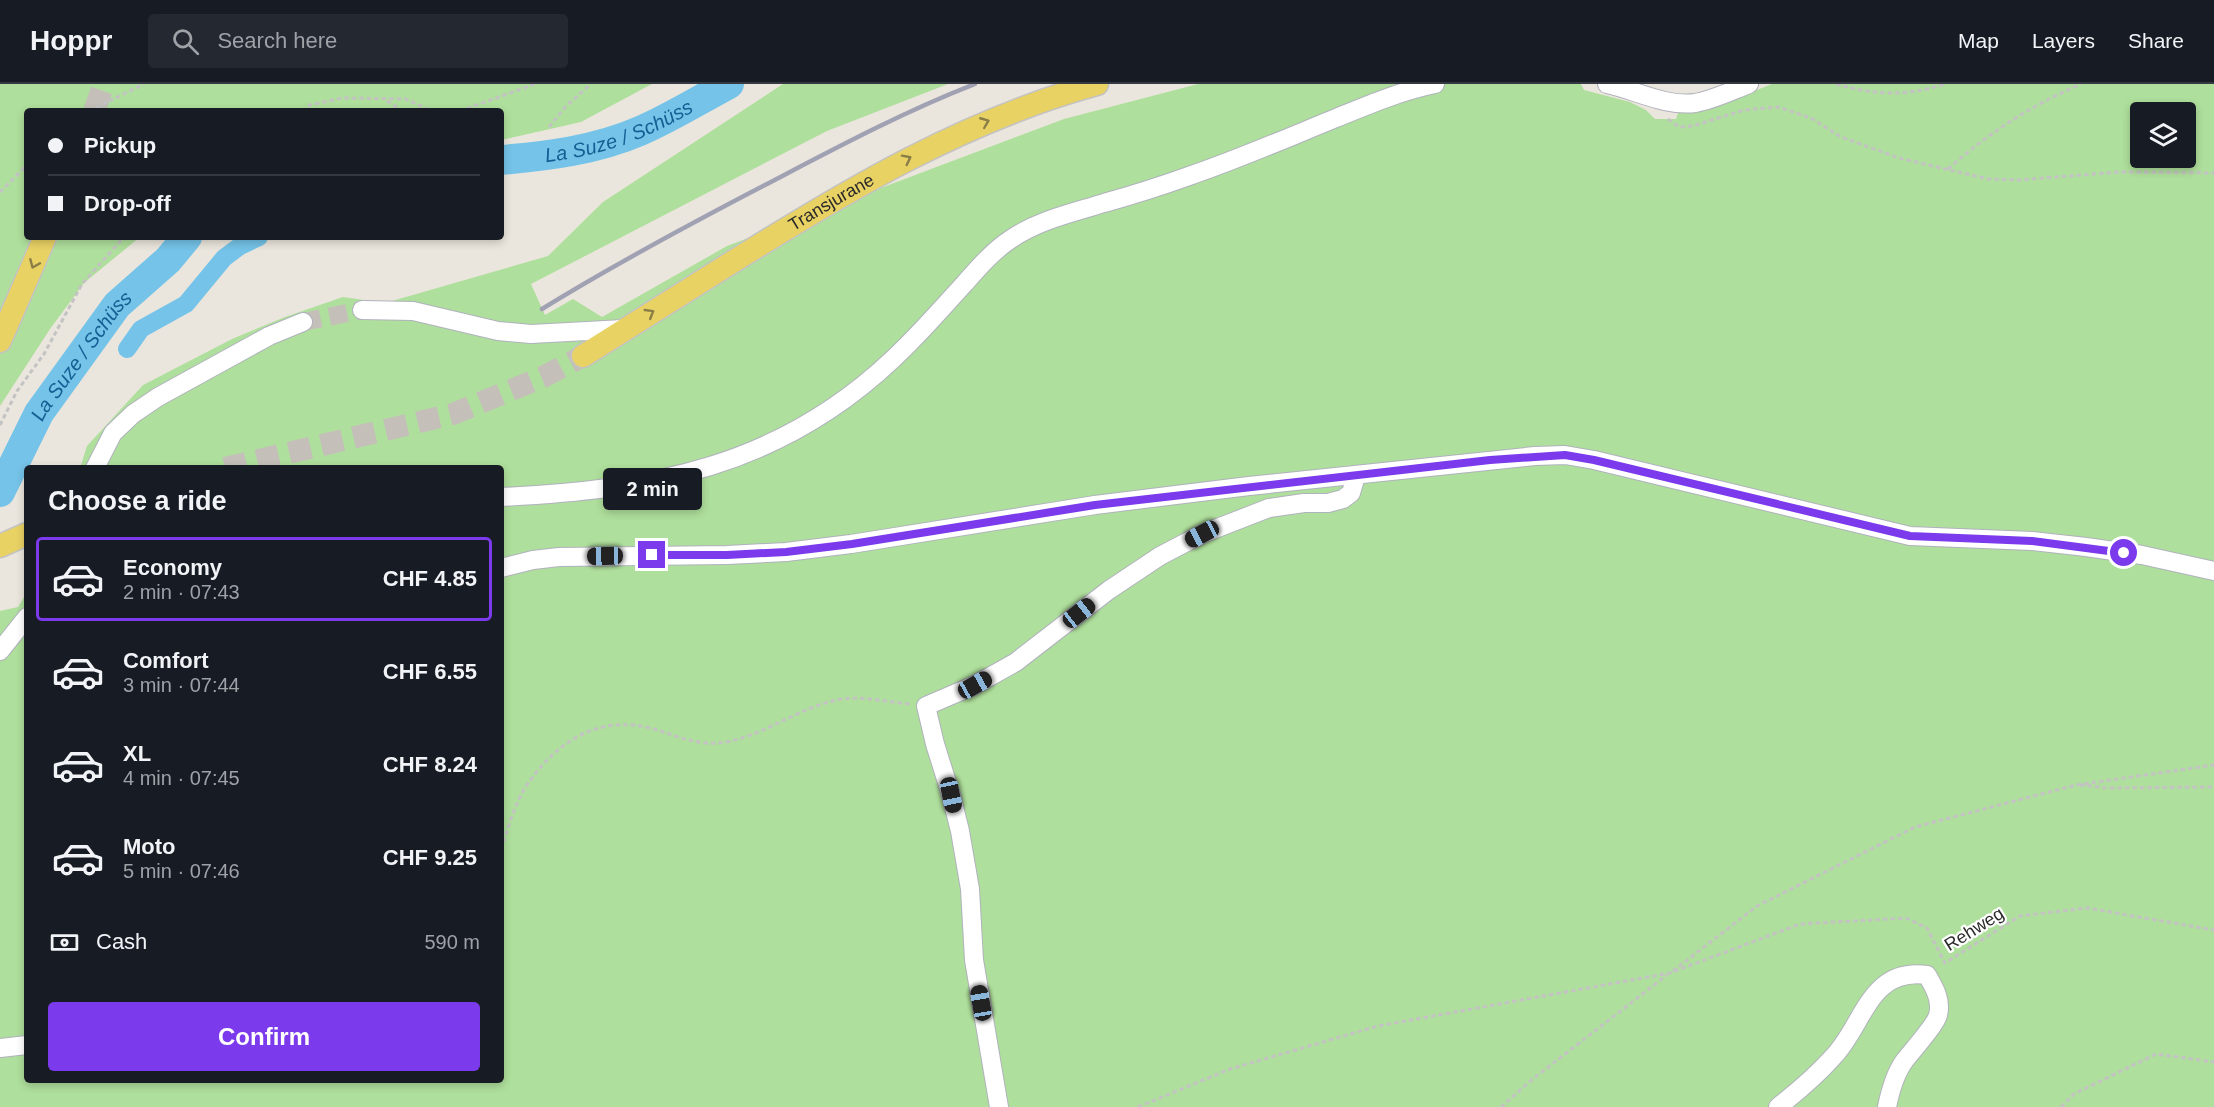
<!DOCTYPE html>
<meta charset="utf-8">
<style>
:root{--surface:#171b24;--page:#242831;--text:#f1f3f6;--muted:#9ea1a6;--line:#363941;--accent:#7c3aed}
body{margin:0;font-family:Arial,sans-serif;background:var(--page);color:var(--text);height:100vh;display:flex;flex-direction:column;font-size:22px;white-space:nowrap}
*{box-sizing:border-box;margin:0}
p{font-size:20px;color:var(--muted)}
.icon{flex:none;width:33px;height:33px;fill:none;stroke:currentColor;stroke-width:2;stroke-linecap:round;stroke-linejoin:round}
.map{position:relative;flex:1;overflow:hidden}
.details{position:absolute;left:24px;top:381px;width:480px;height:618px;display:flex;flex-direction:column;background:var(--surface);border-radius:6px;box-shadow:0 3px 9px #0003}
.details>*{flex:none}
.guide{position:absolute;left:24px;top:24px;width:480px;height:132px;border-radius:6px;box-shadow:0 3px 9px #0003;display:grid;align-content:center;height:132px;padding:0 24px;background:var(--surface)}
.buttons{position:absolute;left:2130px;top:18px;display:grid;gap:12px}
.buttons a{display:grid;place-items:center;width:66px;height:66px;border-radius:6px;background:var(--surface);box-shadow:0 3px 9px #0003;font-size:30px}
.end{position:absolute;width:27px;height:27px;margin:-14px;border:8px solid #7c3aed;background:#fff;box-shadow:0 0 0 3px #fff}
.from{border-radius:50%}
.bubble{position:absolute;height:42px;border-radius:6px;background:var(--surface);box-shadow:0 3px 9px #0003;font-size:20px;font-weight:800;line-height:42px;text-align:center}
.car{position:absolute;width:18px;height:36px;margin:-18px -9px;border-radius:8px;box-shadow:0 0 4px 2px #0007;background:linear-gradient(#222 24%,#8ab4d8 0 40%,#222 0 76%,#8ab4d8 0 86%,#222 0)}
.guide b{display:flex;align-items:center;gap:21px;height:57px;font-size:22px}
.guide b+b{border-top:2px solid var(--line)}
.guide i{width:15px;height:15px;background:var(--text)}
ul{padding:0;list-style:none}
li{display:flex;align-items:center;gap:18px;height:84px;margin:0 12px 9px;padding:0 12px;border:3px solid transparent;border-radius:6px}
li div{flex:1}
li b{display:block;font-size:22px}
li em{font-style:normal;font-weight:800}
li.current{border-color:var(--accent)}
li>.icon{width:54px;height:54px;stroke-width:1.5}
h2{padding:0 24px;font-size:27px;line-height:72px}
.pay{display:flex;align-items:center;gap:15px;height:66px;padding:0 24px;font-size:22px}
.pay p{margin-inline-start:auto}
.cta{display:flex;gap:12px;margin-top:auto;padding:12px 24px}
.cta a{flex:1;height:69px;border-radius:6px;background:var(--accent);color:#fff;font-size:24px;font-weight:800;line-height:69px;text-align:center}
header{display:flex;align-items:center;gap:36px;box-sizing:border-box;height:84px;padding:0 30px;background:var(--surface);border-bottom:2px solid var(--line)}
header strong{font-size:28px}
nav{display:flex;gap:33px;margin-inline-start:auto;font-size:21px}
.search{width:420px;height:54px;background:var(--page);display:flex;align-items:center;gap:15px;box-sizing:border-box;padding:0 21px;border-radius:6px;color:var(--muted);font-size:22px}
.map>svg:first-child{display:block}
</style>
<header>
<strong>Hoppr</strong>
<div class="search"><svg class="icon" aria-label="search" viewBox="0 0 24 24"><circle cx="10" cy="10" r="6"/><path d="M15 15l6 6"/></svg>Search here</div>
<nav><a>Map</a><a>Layers</a><a>Share</a></nav>
</header>
<div class="map">
<svg width="2214" height="1023" viewBox="0 0 2214 1023">
<rect width="100%" height="100%" fill="#ebe6dd"/>
<g fill="#afdf9c" fill-rule="evenodd">
<path d="M0 0H652L581 38 501 56V27H27V153H140L84 199 50 245 0 322Z"/>
<path d="M783 0H948L827 47 531 200 545 231 573 215 602 233 727 162 1064 35 1198 0H1581L1584 6 1630 18 1646 26 1655 35H1676L1678 29 1709 25 1772 0H2214V1023H0V527L18 523 27 508V996H501V384H80L87 362 143 301 232 255 285 233 343 213 385 219 548 172 603 118ZM2140 28H2186V74H2140Z"/>
</g>
<g fill="none" stroke-linecap="round" stroke-linejoin="round">
<path stroke="#75c3e8" stroke-width="18" d="M127 265 141 245 186 220 224 174 240 162 259 153"/>
<g stroke="#75c3e8" stroke-width="30">
<path id="s1" d="M501 76C548 72 596 66 640 47 670 34 699 16 729 0"/>
<path id="s2" d="M0 408 39 329 117 221 168 176 187 153"/>
</g>
<path stroke="#c4c0b9" stroke-width="18" stroke-dasharray="18 9" stroke-linecap="butt" d="M303 238 362 226"/>
<g stroke="#c4c0b9" stroke-width="22" stroke-dasharray="22 11" stroke-linecap="butt">
<path d="M94 27 104 0"/>
<path d="M225 384 453 330 543 293 583 272"/>
</g>
<g stroke="#b0b2bd" stroke-width="20">
<g id="minor">
<path d="M1607 0C1635 6 1666 23 1695 19 1713 16 1731 7 1749 0"/>
<path d="M362 226 413 227 498 247 531 250 624 245"/>
<path d="M95 384 113 349 133 330 158 313 269 252 303 238"/>
<path d="M501 413C652 406 779 383 893 275 919 251 942 224 965 199 979 183 994 166 1011 155 1039 136 1072 129 1104 119 1133 111 1161 102 1189 92 1239 75 1287 54 1336 34 1368 21 1401 7 1435 0"/>
<path d="M501 484 533 476 559 473 727 471 786 468 851 460 1095 421 1249 402 1535 372 1565 371 1594 376 1910 452 2032 457 2086 463 2142 471 2214 487"/>
<path d="M0 567 27 533"/>
<path d="M0 964 27 961"/>
<path d="M999 1023 974 876 970 805 960 747 951 711 935 660 926 622 975 601 1016 578 1109 506 1160 472 1202 450 1269 424 1304 419H1328L1343 415 1351 409 1356 392"/>
<path d="M1778 1023C1797 1008 1817 991 1833 973 1864 941 1869 883 1927 891 1934 903 1942 916 1938 931 1936 940 1913 966 1905 976 1896 988 1890 1008 1887 1023"/>
</g>
</g>
<g stroke="#c3c3c3" stroke-width="25">
<g id="major">
<path d="M0 257 45 153"/>
<path id="s3" d="M583 272C633 240 684 209 734 177 849 105 965 36 1097 0"/>
<path d="M0 462 27 450"/>
</g>
</g>
<g stroke="#c3c3c3" stroke-width="3" stroke-dasharray="4.5 3" stroke-linecap="butt">
<path d="M1836 0C1876 11 1904 13 1945 0"/>
<path d="M387 17 403 27"/>
<path d="M89 27 144 0"/>
<path d="M302 27 310 21 342 14 406 15 432 27"/>
<path d="M460 27 535 0"/>
<path d="M1668 35 1679 43 1693 42 1744 26 1778 23 1811 34 1841 53 1899 74 1988 95 2019 96 2119 88 2214 89"/>
<path d="M549 43 566 22 591 0"/>
<path d="M1948 85C1990 48 2030 22 2081 0"/>
<path d="M0 108 27 81"/>
<path d="M0 341 17 307 44 270 82 200 124 153"/>
<path d="M2080 701 2108 704 2214 703"/>
<path d="M501 765C509 742 515 717 529 698 558 657 599 631 650 644 676 651 698 663 726 658 765 651 798 624 837 616 859 611 887 618 910 620"/>
<path d="M1673 887 1757 822 1915 743 2076 701 2214 681"/>
<path d="M1138 1023 1230 985 1378 942 1670 889 1800 840 1906 834 1927 844 1945 879 2020 832 2087 824 2214 846"/>
<path d="M1501 1023 1529 998 1667 891"/>
<path d="M2061 1023 2074 1010 2156 970 2214 978"/>
</g>
<use href="#minor" stroke="#fff" stroke-width="18"/>
<use href="#major" stroke="#e9d264" stroke-width="22"/>
<path stroke="#a0a1b3" stroke-width="4.5" d="M542 225C615 180 690 140 765 101 834 65 903 28 975 0"/>
</g>
<defs><path id="oneway-chevron" d="M-2-3.5L2.5 0L-2 3.5" fill="none" stroke-width="1.6" stroke-linecap="round" stroke-linejoin="round" transform="scale(1.5)"/></defs>
<g stroke="#8a7e47">
<use href="#oneway-chevron" transform="translate(985 38) rotate(-22)"/>
<use href="#oneway-chevron" transform="translate(907 75) rotate(-27)"/>
<use href="#oneway-chevron" transform="translate(34 180) rotate(113)"/>
<use href="#oneway-chevron" transform="translate(650 229) rotate(-31)"/>
</g>
<g fill="none" stroke-linecap="round" stroke-linejoin="round">
<path stroke="#7c3aed" stroke-width="8" d="M652 471H727L786 468 852 460 1095 421 1490 376 1565 371 1594 376 1910 452 2032 457 2124 469"/>
</g>
<g text-anchor="middle" stroke-width="4.5" stroke-linejoin="round" paint-order="stroke">
<g font-size="18" fill="#2a2a2a" stroke="#fff">
<text dy="6" stroke="none"><textPath href="#s3" startOffset="292">Transjurane</textPath></text>
<text transform="translate(1974 845) rotate(-32)" y="6">Rehweg</text>
</g>
<g font-size="20" font-style="italic" fill="#146094" stroke="#fff">
<text dy="7" stroke="none"><textPath href="#s1" startOffset="122">La Suze / Schüss</textPath></text>
<text dy="7" stroke="none"><textPath href="#s2" startOffset="159">La Suze / Schüss</textPath></text>
</g>
</g>
</svg>
<div class="buttons">
<a><svg class="icon" aria-label="layers" viewBox="0 0 24 24"><path d="M12 4l9 5-9 5-9-5zM3 14l9 5 9-5"/></svg></a>
</div>
<i class="end from" style="left:2124px;top:469px"></i>
<i class="end" style="left:652px;top:471px"></i>
<div class="bubble" style="left:603px;top:384px;width:99px">2 min</div>
<i class="car" style="left:1202px;top:450px;rotate:242deg"></i>
<i class="car" style="left:605px;top:472px;rotate:269deg"></i>
<i class="car" style="left:1079px;top:529px;rotate:52deg"></i>
<i class="car" style="left:975px;top:601px;rotate:61deg"></i>
<i class="car" style="left:951px;top:711px;rotate:168deg"></i>
<i class="car" style="left:981px;top:919px;rotate:350deg"></i>
<div class="guide">
<b><i class="from"></i>Pickup</b>
<b><i></i>Drop-off</b>
</div>
<section class="details">
<h2>Choose a ride</h2>
<ul>
<li class="current"><svg class="icon" aria-label="car" viewBox="0 0 24 24"><path d="M5 17H2v-5l4-1 3-4h7l3 4 3 1v5h-3M9 17h6M6 11h13"/><circle cx="7" cy="17" r="2"/><circle cx="17" cy="17" r="2"/></svg><div><b>Economy</b><p>2 min · 07:43</p></div><em>CHF 4.85</em></li>
<li><svg class="icon" aria-label="car" viewBox="0 0 24 24"><path d="M5 17H2v-5l4-1 3-4h7l3 4 3 1v5h-3M9 17h6M6 11h13"/><circle cx="7" cy="17" r="2"/><circle cx="17" cy="17" r="2"/></svg><div><b>Comfort</b><p>3 min · 07:44</p></div><em>CHF 6.55</em></li>
<li><svg class="icon" aria-label="car" viewBox="0 0 24 24"><path d="M5 17H2v-5l4-1 3-4h7l3 4 3 1v5h-3M9 17h6M6 11h13"/><circle cx="7" cy="17" r="2"/><circle cx="17" cy="17" r="2"/></svg><div><b>XL</b><p>4 min · 07:45</p></div><em>CHF 8.24</em></li>
<li><svg class="icon" aria-label="car" viewBox="0 0 24 24"><path d="M5 17H2v-5l4-1 3-4h7l3 4 3 1v5h-3M9 17h6M6 11h13"/><circle cx="7" cy="17" r="2"/><circle cx="17" cy="17" r="2"/></svg><div><b>Moto</b><p>5 min · 07:46</p></div><em>CHF 9.25</em></li>
</ul>
<div class="pay"><svg class="icon" aria-label="cash" viewBox="0 0 24 24"><path d="M3 7h18v10H3z"/><circle cx="12" cy="12" r="2"/></svg>Cash<p>590 m</p></div>
<div class="cta"><a>Confirm</a></div>
</section>
</div>
